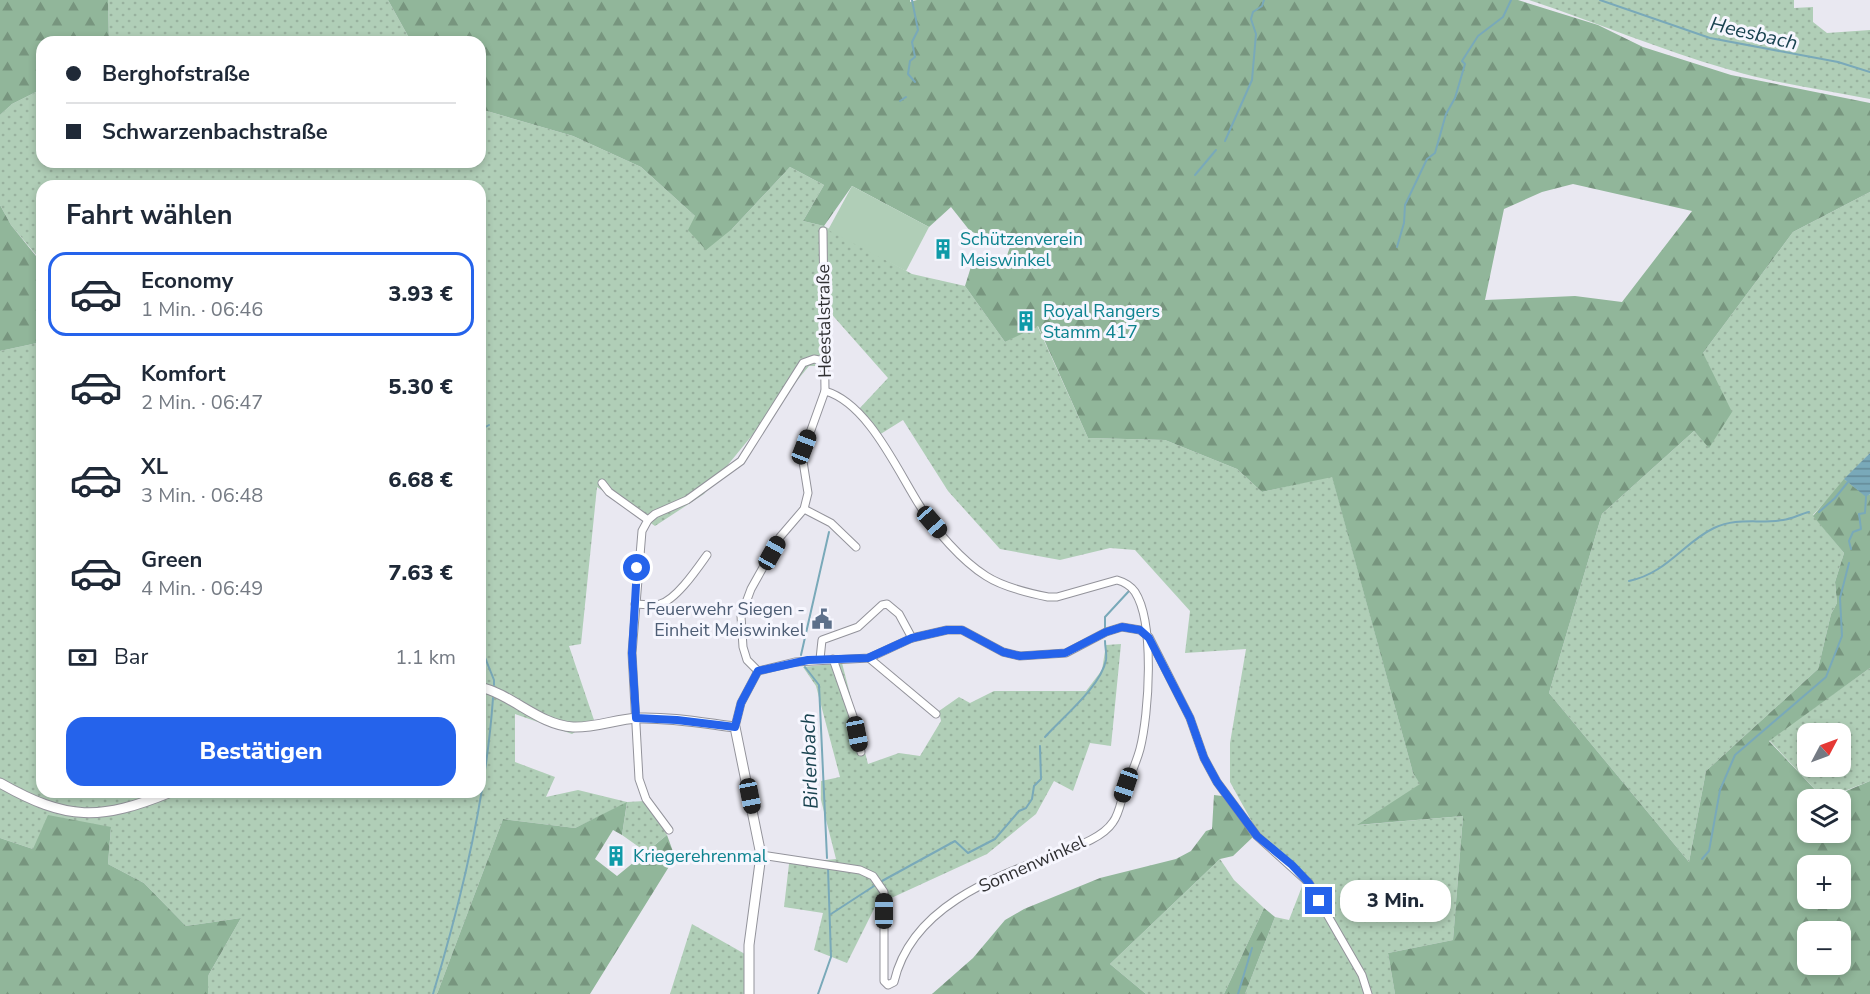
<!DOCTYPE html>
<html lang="de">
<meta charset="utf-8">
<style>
:root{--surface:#fff;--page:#f6f6f7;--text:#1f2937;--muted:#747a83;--line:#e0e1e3;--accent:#2563eb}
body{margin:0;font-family:"Nunito Sans",sans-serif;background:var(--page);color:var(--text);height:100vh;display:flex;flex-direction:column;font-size:22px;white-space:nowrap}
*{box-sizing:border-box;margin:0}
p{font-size:20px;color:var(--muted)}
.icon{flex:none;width:33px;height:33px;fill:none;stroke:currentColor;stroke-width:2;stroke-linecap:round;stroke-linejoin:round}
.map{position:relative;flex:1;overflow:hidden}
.side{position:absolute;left:36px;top:180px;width:450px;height:618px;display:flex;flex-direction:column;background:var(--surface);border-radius:18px;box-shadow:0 3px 9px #0003}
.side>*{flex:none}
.top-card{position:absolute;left:36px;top:36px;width:450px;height:132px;border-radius:18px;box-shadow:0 3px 9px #0003;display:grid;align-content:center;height:132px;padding:0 30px;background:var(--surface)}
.needle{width:39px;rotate:49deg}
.controls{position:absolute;left:1797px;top:723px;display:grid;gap:12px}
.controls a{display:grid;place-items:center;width:54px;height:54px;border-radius:12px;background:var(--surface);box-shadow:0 3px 9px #0003;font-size:30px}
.end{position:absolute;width:27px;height:27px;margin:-14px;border:8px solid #2563eb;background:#fff;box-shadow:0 0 0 3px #fff}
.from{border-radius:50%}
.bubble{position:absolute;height:42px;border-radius:18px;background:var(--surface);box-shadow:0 3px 9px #0003;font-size:20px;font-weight:800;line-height:42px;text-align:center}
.car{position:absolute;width:18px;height:36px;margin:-18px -9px;border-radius:8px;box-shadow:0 0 4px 2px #0007;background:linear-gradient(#222 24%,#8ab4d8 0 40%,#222 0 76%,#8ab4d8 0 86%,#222 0)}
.top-card b{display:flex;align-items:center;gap:21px;height:57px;font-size:22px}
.top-card b+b{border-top:2px solid var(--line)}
.top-card i{width:15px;height:15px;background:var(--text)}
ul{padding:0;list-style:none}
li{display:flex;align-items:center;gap:18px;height:84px;margin:0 12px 9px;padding:0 18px;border:3px solid transparent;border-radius:18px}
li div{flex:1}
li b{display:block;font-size:22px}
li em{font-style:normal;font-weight:800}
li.active{border-color:var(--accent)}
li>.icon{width:54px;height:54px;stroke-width:1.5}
h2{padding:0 30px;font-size:27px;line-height:72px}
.pay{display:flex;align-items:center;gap:15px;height:66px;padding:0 30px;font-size:22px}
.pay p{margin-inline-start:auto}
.primary-button{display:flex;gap:12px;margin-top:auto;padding:12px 30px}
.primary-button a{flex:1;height:69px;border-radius:18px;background:var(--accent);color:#fff;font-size:24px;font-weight:800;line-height:69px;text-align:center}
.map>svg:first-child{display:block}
</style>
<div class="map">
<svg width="1870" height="994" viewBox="0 0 1870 994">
<defs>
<pattern id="grass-dots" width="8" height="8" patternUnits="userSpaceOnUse" patternTransform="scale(1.5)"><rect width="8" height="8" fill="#b0ceb7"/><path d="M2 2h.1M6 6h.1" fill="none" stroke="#98b19e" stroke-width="1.8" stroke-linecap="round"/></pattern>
<pattern id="forest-firs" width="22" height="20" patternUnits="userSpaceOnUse" patternTransform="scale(1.5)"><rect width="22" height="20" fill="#91b69a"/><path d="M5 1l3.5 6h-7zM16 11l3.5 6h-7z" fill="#77957e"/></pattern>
<pattern id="water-rules" width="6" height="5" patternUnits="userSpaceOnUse" patternTransform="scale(1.5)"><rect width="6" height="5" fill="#79a9b9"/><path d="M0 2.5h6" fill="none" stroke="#648a97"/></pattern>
</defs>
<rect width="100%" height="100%" fill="#e9e8f1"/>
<g fill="url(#grass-dots)" fill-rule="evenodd">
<path d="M108 0H388L408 36 406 42H109Z"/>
<path d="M1529 0H1794V8L1813 7V22L1827 33 1870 30V99C1823 90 1773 83 1727 69 1660 50 1596 22 1529 0Z"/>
<path d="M42 89V162H480V109L573 136 641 167 695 216 732 229 790 167 824 185 803 221 824 226 912 274 965 286 1005 342 1037 325 1088 438 1165 440 1237 469 1262 492 1332 476 1413 773 1421 784 1359 825 1463 816 1453 940 1388 953 1395 994H1245L1275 917 1289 920 1303 884 1302 878 1267 849 1230 782V743L1246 649 1185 653 1190 611 1135 550 1110 548 1060 560 1000 549 948 491 903 420 879 435 859 409 888 378 827 309 822 366H809L704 494 655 526 597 487 581 644 569 646 594 720 572 734 515 714V762L555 777 546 797 578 790 627 802 645 801 667 835 646 852 622 835 627 803 575 828 503 819 437 994H208V976L241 918 186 926 144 883 108 864 111 827 33 849 0 838V351L42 342V792H122L133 797 136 792H480V186H42V252L37 256 11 225 0 205V115L12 104Z"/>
<path d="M1870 192V453L1813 515 1844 553 1835 582 1837 603 1831 614 1818 669 1706 771 1689 862 1549 693 1602 514 1694 431 1709 447 1703 353 1793 232Z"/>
<path d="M1121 644 1111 746 1090 743 1073 791 1054 781 1036 814 987 854 876 905 847 963 814 950 823 913 784 907 789 864 836 859 821 800V781L840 777 816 686 803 667 842 663 868 764 899 753 920 756 941 721 939 711 959 697 970 703 994 691H1086L1102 670 1106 645Z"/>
<path d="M1870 668V781L1824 799 1769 740ZM1808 734H1840V766H1808Z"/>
<path d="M1220 859 1234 880 1264 908 1224 994H1146L1110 964Z"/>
<path d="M692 924 752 958 754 994H670Z"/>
</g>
<g fill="url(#forest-firs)" fill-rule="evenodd">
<path d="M0 0H108L109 42H42V89L12 104 0 115Z"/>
<path d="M388 0H910V2L917 0H1518L1598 25 1643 47 1731 75 1870 103V192L1793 232 1703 353 1732 412 1709 448 1694 431 1602 514 1549 693 1689 862 1706 771 1818 669 1831 614 1837 603 1835 582 1844 553 1813 516 1844 479 1866 496 1870 494V668L1769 741 1824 799 1808 800V832H1840V800L1827 799 1870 781V994H1395L1388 953 1453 940 1463 816 1357 825 1420 784 1413 773 1332 477 1262 492 1237 469 1165 440 1088 438 1038 326 1005 342 965 286 974 257 1005 261 1010 247 970 231 951 207 929 227 852 186 824 226 803 221 824 185 790 167 732 229 706 250 688 230 695 216 641 167 573 136 480 109V42H406L408 36ZM1573 184 1692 211 1622 302 1575 296 1485 300 1504 209 1542 192ZM1808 866H1840V898H1808ZM1808 932H1840V964H1808Z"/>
<path d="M0 205 11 225 36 256 42 252V342L0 351Z"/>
<path d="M1214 795 1222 796 1254 836 1233 856 1220 859 1110 964 1146 994H932L973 958 1005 920 1024 909 1100 878 1176 859 1191 851 1206 831 1212 829Z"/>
<path d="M627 802 622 835 613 830 595 859 617 876 667 835 675 857 590 994H437L503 819 575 828Z"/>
<path d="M48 815 111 827 108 864 144 883 186 926 241 918 208 976V994H0V838L33 849Z"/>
<path d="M1264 908 1275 917 1245 994H1224Z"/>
</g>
<path fill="#b0ceb7" d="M852 186 929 227 906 271 828 230Z"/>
<path fill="url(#water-rules)" d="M1870 453V494L1866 497 1844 479Z"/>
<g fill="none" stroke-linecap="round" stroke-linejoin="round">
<g stroke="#79a9b9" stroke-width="2">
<path d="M912 0 918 30 912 42 915 57 910 61 908 74 915 82"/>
<path d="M1600 0 1710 38 1838 62 1870 72"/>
<path d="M900 101 906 97"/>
<path d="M1225 141 1252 80 1256 34 1251 19 1253 12 1262 6 1264 0"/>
<path d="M1195 175 1216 150"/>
<path d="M1397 247 1404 223 1405 205 1427 159 1435 153 1446 114 1455 98 1465 64 1462 61 1478 36 1503 17 1511 0"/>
<path d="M480 430 489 425"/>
<path d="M1819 512 1835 498 1848 482"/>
<path d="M1851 549 1849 541 1853 532 1861 529 1859 514 1865 513 1866 497"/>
<path d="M1629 581C1667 573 1683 543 1714 528 1738 517 1758 524 1783 520 1792 519 1800 514 1809 512"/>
<path d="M1105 630V617L1129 591"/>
<path d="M480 645 494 680V685"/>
<path d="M801 655 829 532"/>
<path d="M805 667 819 685 827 858"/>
<path d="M1045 737C1063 717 1101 686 1106 660 1107 654 1105 647 1105 641"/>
<path d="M1702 859 1709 851 1720 790 1735 755 1826 677 1842 636 1840 598 1849 563"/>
<path d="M882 881 955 841 968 853 995 839 1019 811 1026 808 1032 799 1034 786 1041 779 1040 746"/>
<path d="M831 914 874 886"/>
<path d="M433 994C462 898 486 798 493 698"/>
<path d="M818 994 831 957 828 868"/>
<path d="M1238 994 1252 948"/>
</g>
<g stroke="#93939b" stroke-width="9">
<g id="street">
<path d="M602 483 609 492 648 520"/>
<path d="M804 509 831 523 856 547"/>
<path d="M635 604C643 604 653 606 660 604 676 600 697 569 707 555"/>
<path d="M869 658 936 714"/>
<path d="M820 659 822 640 858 627 882 605 887 604 899 614 912 638"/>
<path d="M833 659 855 722 861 752"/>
<path d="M758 671 747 660 743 647 741 616 751 589 780 537 804 509 808 493 802 455 825 391 823 231"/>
<path d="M735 727 741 703 758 671 795 662 869 658 912 638 947 630H962L1003 652 1020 656 1066 653 1106 632 1122 627 1140 630 1149 637 1190 718 1204 758 1217 782 1257 836 1309 883 1362 975 1368 994"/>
<path d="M669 830 646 799 639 779 632 653 642 531 648 520 655 514 687 500 741 461 803 363 814 359 824 361"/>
<path d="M761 855 860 870 873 876 884 892V981L888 985 894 982C911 908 991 878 1054 855 1072 848 1102 839 1113 822 1119 814 1121 801 1124 792 1129 778 1136 764 1140 749 1149 714 1155 623 1135 592 1131 586 1124 582 1117 580L1057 597H1048C1028 593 1003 587 986 576 962 561 935 530 920 506 897 470 868 403 825 391"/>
</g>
</g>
<g stroke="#93939b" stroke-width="11">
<g id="secondary">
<path d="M480 687C513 695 539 725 573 727 595 728 616 719 638 718 670 717 703 723 735 727L761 855 749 945V994"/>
<path d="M0 783C67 821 100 821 171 792"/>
</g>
</g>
<use href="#street" stroke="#fff" stroke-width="7"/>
<use href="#secondary" stroke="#fff" stroke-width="9"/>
</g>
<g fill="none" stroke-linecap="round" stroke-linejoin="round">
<path stroke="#2563eb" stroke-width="8" d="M637 568 632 653 636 718 677 720 735 727 741 703 758 671 808 660 868 658 912 638 947 630H962L1003 652 1020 656 1065 653 1106 632 1122 627 1140 630 1149 638 1190 718 1204 758 1217 782 1257 836 1292 865 1309 883 1319 901"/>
</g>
<defs>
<g id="building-bare" transform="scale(1.62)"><path d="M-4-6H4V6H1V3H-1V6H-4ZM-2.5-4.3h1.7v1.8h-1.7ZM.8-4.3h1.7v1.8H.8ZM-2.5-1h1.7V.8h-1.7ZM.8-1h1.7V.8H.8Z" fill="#0f9aa8" stroke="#f6f6fe" stroke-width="2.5" paint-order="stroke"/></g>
<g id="civic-bare" transform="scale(1.62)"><path d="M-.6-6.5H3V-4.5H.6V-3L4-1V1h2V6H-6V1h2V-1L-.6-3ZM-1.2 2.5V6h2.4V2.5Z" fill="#5c6f8a" stroke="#f6f6fe" stroke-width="2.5" paint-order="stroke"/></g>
</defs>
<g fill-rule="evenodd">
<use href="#building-bare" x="943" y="249"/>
<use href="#building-bare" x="1026" y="321"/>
<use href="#civic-bare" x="822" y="619"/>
<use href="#building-bare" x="616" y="856"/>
</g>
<g text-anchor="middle" stroke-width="6" stroke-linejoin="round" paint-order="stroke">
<g font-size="18" fill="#0d838f" stroke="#f6f6fe" text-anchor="start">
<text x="960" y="245">Schützenverein<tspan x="960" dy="21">Meiswinkel</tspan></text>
<text x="1043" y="317">Royal Rangers<tspan x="1043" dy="21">Stamm 417</tspan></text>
<text x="633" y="862">Kriegerehrenmal</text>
</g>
<g font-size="18" fill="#313134" stroke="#f6f6fe">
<text transform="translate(824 321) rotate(-91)" y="6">Heestalstraße</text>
<text transform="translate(1032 864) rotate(-24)" y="6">Sonnenwinkel</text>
</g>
<g font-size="18" fill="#4e5e75" stroke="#f6f6fe" text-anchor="end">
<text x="805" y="615">Feuerwehr Siegen -<tspan x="805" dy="21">Einheit Meiswinkel</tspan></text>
</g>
<g font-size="20" font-style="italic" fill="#194350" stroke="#f6f6fe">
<text transform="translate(1754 33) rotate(13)" y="7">Heesbach</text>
<text transform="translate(809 761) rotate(-92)" y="7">Birlenbach</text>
</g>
</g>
</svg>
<div class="controls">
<a><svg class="needle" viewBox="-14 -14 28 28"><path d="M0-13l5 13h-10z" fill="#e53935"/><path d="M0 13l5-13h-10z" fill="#747a83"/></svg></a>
<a><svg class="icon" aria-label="layers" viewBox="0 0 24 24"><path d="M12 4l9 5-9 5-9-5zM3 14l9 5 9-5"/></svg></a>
<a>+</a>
<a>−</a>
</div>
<i class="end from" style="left:637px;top:568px"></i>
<i class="end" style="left:1319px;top:901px"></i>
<div class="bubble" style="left:1340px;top:880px;width:111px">3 Min.</div>
<i class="car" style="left:804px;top:447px;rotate:21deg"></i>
<i class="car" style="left:932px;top:522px;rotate:139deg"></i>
<i class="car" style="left:772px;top:553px;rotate:29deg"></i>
<i class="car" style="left:857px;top:734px;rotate:169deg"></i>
<i class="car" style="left:1126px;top:785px;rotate:199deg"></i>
<i class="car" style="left:750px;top:796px;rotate:169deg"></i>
<i class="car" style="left:884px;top:911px;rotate:0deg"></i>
<div class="top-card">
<b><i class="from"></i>Berghofstraße</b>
<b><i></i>Schwarzenbachstraße</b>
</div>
<section class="side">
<h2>Fahrt wählen</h2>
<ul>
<li class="active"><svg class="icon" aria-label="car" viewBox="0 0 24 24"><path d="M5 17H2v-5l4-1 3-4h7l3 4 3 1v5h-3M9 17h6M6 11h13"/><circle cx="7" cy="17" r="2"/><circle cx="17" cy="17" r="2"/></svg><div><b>Economy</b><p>1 Min. · 06:46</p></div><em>3.93 €</em></li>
<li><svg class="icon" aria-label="car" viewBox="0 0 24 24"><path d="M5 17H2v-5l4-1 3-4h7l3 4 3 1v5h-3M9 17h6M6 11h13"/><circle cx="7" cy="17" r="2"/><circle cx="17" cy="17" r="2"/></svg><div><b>Komfort</b><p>2 Min. · 06:47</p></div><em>5.30 €</em></li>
<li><svg class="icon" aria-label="car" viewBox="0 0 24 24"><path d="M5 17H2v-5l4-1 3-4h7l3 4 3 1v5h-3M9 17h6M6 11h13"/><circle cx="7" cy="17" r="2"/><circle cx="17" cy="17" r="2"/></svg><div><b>XL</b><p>3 Min. · 06:48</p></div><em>6.68 €</em></li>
<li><svg class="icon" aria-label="car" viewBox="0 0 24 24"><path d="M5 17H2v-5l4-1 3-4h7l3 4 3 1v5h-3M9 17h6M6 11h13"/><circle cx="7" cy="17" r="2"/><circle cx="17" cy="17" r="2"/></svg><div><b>Green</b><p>4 Min. · 06:49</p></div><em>7.63 €</em></li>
</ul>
<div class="pay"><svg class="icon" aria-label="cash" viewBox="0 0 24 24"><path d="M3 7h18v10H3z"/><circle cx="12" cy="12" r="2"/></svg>Bar<p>1.1 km</p></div>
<div class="primary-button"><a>Bestätigen</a></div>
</section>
</div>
